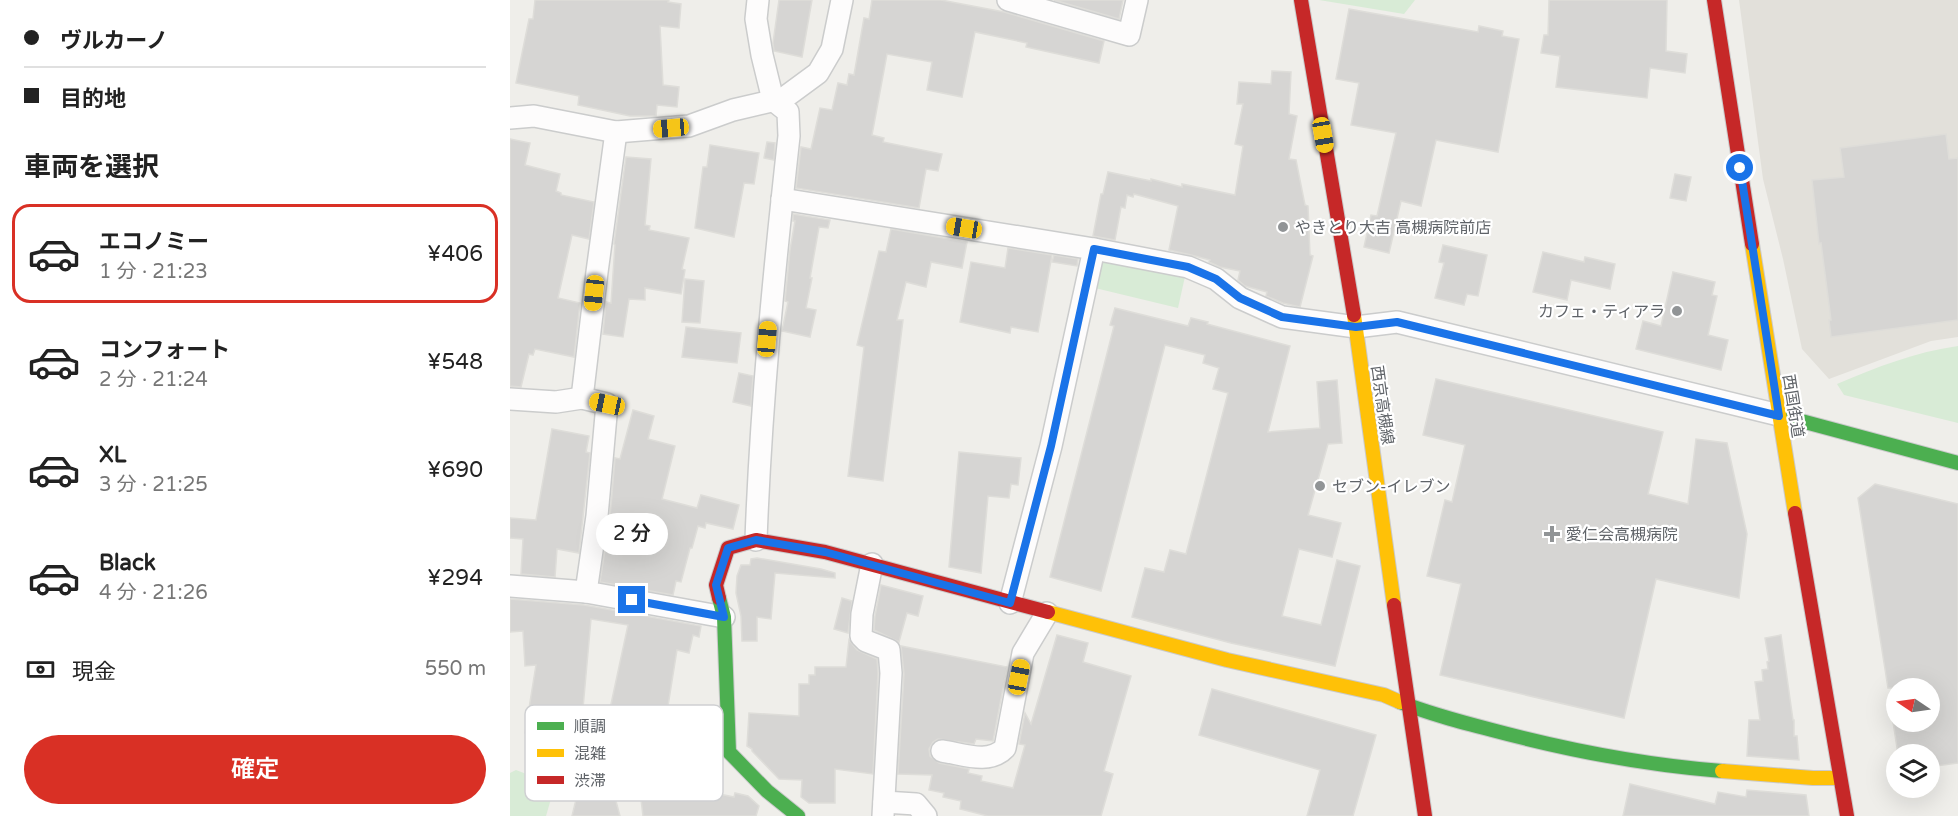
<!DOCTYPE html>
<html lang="ja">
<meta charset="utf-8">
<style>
:root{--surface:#fff;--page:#f6f6f6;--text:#222;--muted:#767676;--line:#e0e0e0;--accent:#d93025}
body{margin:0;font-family:"Varela Round","Noto Sans JP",sans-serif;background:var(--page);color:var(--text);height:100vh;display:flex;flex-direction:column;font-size:22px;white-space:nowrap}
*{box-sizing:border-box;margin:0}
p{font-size:20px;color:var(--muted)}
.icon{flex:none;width:33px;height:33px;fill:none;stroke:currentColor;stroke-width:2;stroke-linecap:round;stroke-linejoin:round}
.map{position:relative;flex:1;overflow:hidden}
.sheet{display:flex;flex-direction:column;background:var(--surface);width:510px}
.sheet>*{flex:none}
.top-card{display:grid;align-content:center;height:132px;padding:0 24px;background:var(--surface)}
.needle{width:39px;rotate:283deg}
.controls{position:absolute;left:1376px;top:678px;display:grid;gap:12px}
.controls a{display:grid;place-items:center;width:54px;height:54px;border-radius:50%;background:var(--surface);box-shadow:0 6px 24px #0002;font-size:30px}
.end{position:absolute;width:27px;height:27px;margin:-14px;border:8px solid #1a73e8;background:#fff;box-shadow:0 0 0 3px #fff}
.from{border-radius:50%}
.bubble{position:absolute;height:42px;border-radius:21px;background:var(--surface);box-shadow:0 6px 24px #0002;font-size:20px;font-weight:600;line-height:42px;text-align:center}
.car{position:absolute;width:18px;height:36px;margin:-18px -9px;border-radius:8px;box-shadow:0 0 4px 2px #0007;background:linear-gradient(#f5c518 24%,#345 0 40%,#f5c518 0 76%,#345 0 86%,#f5c518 0)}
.top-card b{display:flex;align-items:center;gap:21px;height:57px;font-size:22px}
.top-card b+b{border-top:2px solid var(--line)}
.top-card i{width:15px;height:15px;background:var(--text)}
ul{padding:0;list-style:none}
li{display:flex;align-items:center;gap:18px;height:99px;margin:0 12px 9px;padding:0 12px;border:3px solid transparent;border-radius:18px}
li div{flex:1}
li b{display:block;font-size:22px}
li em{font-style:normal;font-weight:600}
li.selected{border-color:var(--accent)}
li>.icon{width:54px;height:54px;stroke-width:1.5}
h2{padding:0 24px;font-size:27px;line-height:72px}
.pay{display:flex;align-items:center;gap:15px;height:66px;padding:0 24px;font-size:22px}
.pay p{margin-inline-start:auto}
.action{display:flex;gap:12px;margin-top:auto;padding:12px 24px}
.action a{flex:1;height:69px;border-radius:36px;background:var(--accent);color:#fff;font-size:24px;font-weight:600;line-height:69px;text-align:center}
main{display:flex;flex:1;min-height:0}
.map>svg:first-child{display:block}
</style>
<main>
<section class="sheet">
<div class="top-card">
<b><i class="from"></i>ヴルカーノ</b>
<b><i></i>目的地</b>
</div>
<h2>車両を選択</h2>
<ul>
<li class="selected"><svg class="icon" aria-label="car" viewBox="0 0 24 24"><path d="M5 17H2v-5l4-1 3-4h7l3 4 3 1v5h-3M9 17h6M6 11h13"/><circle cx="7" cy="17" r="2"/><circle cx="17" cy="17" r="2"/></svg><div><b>エコノミー</b><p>1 分 · 21:23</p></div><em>¥406</em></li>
<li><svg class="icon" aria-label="car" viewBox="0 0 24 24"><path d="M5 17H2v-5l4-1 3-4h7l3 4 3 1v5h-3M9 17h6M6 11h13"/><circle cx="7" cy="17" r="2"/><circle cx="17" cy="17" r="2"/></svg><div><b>コンフォート</b><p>2 分 · 21:24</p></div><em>¥548</em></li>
<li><svg class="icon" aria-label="car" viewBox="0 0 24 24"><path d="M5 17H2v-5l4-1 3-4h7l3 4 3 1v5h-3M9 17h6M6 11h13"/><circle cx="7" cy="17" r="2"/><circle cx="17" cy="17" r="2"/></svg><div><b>XL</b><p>3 分 · 21:25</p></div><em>¥690</em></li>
<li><svg class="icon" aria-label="car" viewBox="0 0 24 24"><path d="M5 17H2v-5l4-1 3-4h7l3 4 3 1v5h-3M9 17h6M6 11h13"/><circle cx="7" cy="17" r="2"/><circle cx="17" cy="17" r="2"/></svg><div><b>Black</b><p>4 分 · 21:26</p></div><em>¥294</em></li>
</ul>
<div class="pay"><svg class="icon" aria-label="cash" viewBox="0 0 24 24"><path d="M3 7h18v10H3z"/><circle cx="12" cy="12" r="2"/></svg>現金<p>550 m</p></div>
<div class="action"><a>確定</a></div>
</section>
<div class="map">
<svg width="1448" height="816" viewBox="0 0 1448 816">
<rect width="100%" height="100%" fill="#efeeea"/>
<path fill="#e2e0da" d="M1229 0H1448V337L1421 341 1319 379 1292 349 1273 259 1253 179Z"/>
<g fill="#d8ebd6">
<path d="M809 0H905L894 14Z"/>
<path d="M584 249 676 272 668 308 585 288Z"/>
<path d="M1448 346V423L1334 395 1327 384C1367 367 1405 352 1448 346Z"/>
<path d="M6 770 45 785 36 816H0V773Z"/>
</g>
<g fill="#d6d5d3" stroke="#deddd9" stroke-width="1.5">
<path d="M25 0H159L158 2 171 4 169 28 150 26 153 85 169 87 167 107 147 105 146 116H120L68 105 69 96 6 83 19 19H23Z"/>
<path d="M269 0H302L292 57 264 51 263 43Z"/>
<path d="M362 0H431L494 12 594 41 589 63 516 47 517 43 465 32 452 97 417 90 422 62 377 54 362 135 374 138 373 142 432 154 428 171 416 169 409 208 286 188 291 147 301 149 310 108 322 110 328 83 337 85 339 74 344 75 354 18 359 19Z"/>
<path d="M544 0H613L609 19Z"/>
<path d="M1039 0H1157L1156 51 1177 54 1175 73 1140 68 1137 98 1046 87 1050 56 1031 53 1034 35H1038Z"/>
<path d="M839 9 968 32 969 26 993 31 992 36 1009 39 988 152 926 140 911 206 891 201 879 253 854 247 861 215 867 216 886 133 841 125 849 83 826 79Z"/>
<path d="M762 71 781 72 779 114 787 116 779 159 786 160 795 205 798 206 800 255 803 256 790 307 773 303 756 296 757 292 735 286 728 280 730 271 710 267 699 262 700 260 681 255 659 250 668 206 624 194 623 197 617 195 615 208 611 207 605 240 583 236 591 194H593L598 172 641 181V179L672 187V184L725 195 733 146 725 144 733 104H727L729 82 761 84Z"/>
<path d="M1436 134 1439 159 1448 158V320L1321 337 1319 320H1321L1311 243 1309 244 1302 180 1334 177 1330 148Z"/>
<path d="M0 139 20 143 15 165 50 174 46 191 51 193V195L84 202 79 239 62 235 48 298 70 303 64 357 25 349 23 355 19 354 11 387 0 386Z"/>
<path d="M257 142 265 143 264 160 254 158Z"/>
<path d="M200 145 249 153 244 184 234 183 224 237 185 228 193 167H197Z"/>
<path d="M116 157 141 159 135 225 140 226 139 230 179 238 172 269 175 270 171 294 135 288V300L119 299 113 337 93 334 96 302 101 303 105 245 104 244Z"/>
<path d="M1165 174 1181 177 1176 201 1160 198Z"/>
<path d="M283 214 320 220 318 228 309 227 300 278H302L296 308 306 310 300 337 272 331 278 302 275 301 280 250 285 221H283Z"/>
<path d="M381 229 457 242 452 268 421 262 416 287 396 282 387 320H393L373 481 338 476 354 347 347 345 369 251 376 252Z"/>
<path d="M933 245 977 255 968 296 957 294 954 305 925 298 934 263 929 262Z"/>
<path d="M498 248 542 255 528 332 501 327 500 333 450 322 461 262 495 268Z"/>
<path d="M1033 252 1074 262 1075 257 1105 264 1100 289 1061 280 1057 300 1023 292Z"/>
<path d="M544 255 568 259 567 266 542 262Z"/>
<path d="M1163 272 1205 282 1202 295 1207 296 1198 335 1218 340 1211 370 1126 349 1133 321 1151 326Z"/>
<path d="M175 279 194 281 190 323 172 322Z"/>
<path d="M605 308 678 326 681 318 698 322 697 324 780 346 758 432 810 428 807 382 827 380 832 443 818 444 798 515 831 523 822 557 789 549 772 616 811 625 827 560 850 566 825 666 721 643 622 617 635 568 654 572 660 550 676 554 718 393 703 389 709 368 693 363 695 355 655 345 591 591 540 577 604 326 600 325Z"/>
<path d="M176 327 231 333 227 363 172 357Z"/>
<path d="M229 373 243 376 241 406 223 402Z"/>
<path d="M926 379 1153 432 1138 494 1178 504 1186 439 1217 443 1237 534 1229 598 1146 579 1114 718 930 675 951 584 917 576 935 500 942 502 955 445 913 435Z"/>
<path d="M123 410 144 416 138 439 165 446 152 499 187 508 191 495 229 505 223 529 196 523 195 528 188 526 182 548H180L171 582 166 581 163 595 90 582 100 517 105 458 110 459Z"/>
<path d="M42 429 79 436 76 452 80 453 69 553 47 549 45 577 11 574 13 539 0 538V518L26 520Z"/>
<path d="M449 452 511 458 508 485 501 484 499 498 478 496 471 573 439 567Z"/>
<path d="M1365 484 1448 504V763L1419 767V754H1388L1383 722H1419V688H1378L1348 498Z"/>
<path d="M247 558 311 569 325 573V578L265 573 261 619 247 617V641H232L231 616 226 593 227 576 231 565H240L241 559Z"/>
<path d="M371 585 413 596 408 616 397 613 389 642 364 630 365 616Z"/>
<path d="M332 598 342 601 338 633 324 629Z"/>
<path d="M0 599 74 605 191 626 189 637 183 635 179 653 167 650 158 706H199V728H186L190 790 224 797 225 793 238 796 249 806 246 816H133L123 731 95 732 118 625 81 619 67 775 46 781 33 736 15 733 26 665 15 666 13 631 0 632Z"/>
<path d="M547 635 578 643 573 662 621 676 594 771 603 774 591 816H478L450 809 451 801 433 797 434 793 419 790 422 775 388 774 394 674 391 646 497 667 483 741 466 739 464 744 428 739 423 742 419 749 420 756 429 763 459 769 458 773 472 776 471 781 503 788 515 745 509 744 515 713 521 724Z"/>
<path d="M1271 635 1283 720H1284V736H1287L1289 760 1237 756 1239 720H1250L1245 682 1253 681 1252 670 1258 669 1257 662 1259 661 1255 638Z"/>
<path d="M339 640 347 650 367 659 368 673 363 774 325 769V803H299L291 797 292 780 269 779 242 751V749L237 746 239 713 289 716V684H299V675H305V667H336Z"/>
<path d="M702 689 866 735 843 816H797L810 770 689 735Z"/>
<path d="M73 771 99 775 110 816H62Z"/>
<path d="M1120 784 1205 804 1208 792 1236 797 1237 790 1296 795 1299 816H1113Z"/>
</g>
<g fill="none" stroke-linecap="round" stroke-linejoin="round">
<g stroke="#cbcccc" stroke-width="24">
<g id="street">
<path d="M498 0 619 35 627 0"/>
<path d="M0 118 24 116 106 132 179 126 223 110 274 98 308 73 322 49 332 0"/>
<path d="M106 132 87 272 72 398 97 404 87 516 76 592 214 617"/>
<path d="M272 199 584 249 678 267 706 279 730 298 772 317 846 327 887 322 1269 415"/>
<path d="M0 399 46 402 72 398"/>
<path d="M246 540C251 404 264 271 279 136L278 112 263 100 252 55 246 19 248 0"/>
<path d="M362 564 352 614 351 636 356 641 379 650 381 673 373 816"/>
<path d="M0 586 76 592"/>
<path d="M500 603 541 446 584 249"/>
<path d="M432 751C453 754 479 765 495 748L513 653 537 613"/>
<path d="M374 802 406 804 416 816"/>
</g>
</g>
<g stroke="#cacacb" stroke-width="16">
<g id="fast">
<path d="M1269 415 1448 463"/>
<path d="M209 598 214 617 219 752 257 791 288 816"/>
<path d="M890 702C920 714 951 722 982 730 1057 750 1135 765 1212 771"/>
</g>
</g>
<g stroke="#cacacb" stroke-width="16">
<g id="slow">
<path d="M1242 244 1285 513"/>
<path d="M844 315 884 605"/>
<path d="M538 612 717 660 874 695 890 702"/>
<path d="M1212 771 1303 778H1329"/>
</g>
</g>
<g stroke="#cacacb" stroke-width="16">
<g id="jam">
<path d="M791 0 844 315"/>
<path d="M1204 0 1242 244"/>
<path d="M1285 513 1337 816"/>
<path d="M209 598 206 585 218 548 246 540 315 552 538 612"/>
<path d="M884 605 915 816"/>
</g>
</g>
<use href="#street" stroke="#fdfcfc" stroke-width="21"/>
<use href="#fast" stroke="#4caf50" stroke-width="14"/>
<use href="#slow" stroke="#ffc107" stroke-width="14"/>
<use href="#jam" stroke="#c62828" stroke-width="14"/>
</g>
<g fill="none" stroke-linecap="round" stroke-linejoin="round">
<path stroke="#1a73e8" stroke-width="8" d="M122 600 214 617 206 585 218 548 246 540 315 552 500 603 541 446 584 249 678 267 706 279 730 298 772 317 846 327 887 322 1269 416 1230 168"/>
</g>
<g fill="#919496" stroke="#fff" stroke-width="2">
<circle cx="773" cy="227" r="6"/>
<circle cx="1167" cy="311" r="6"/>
<circle cx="810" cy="486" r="6"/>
<path d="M1039 525h6v6h6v6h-6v6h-6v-6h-6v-6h6z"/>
</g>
<g text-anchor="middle" stroke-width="4.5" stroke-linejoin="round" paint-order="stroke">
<g font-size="16" fill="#5f6368" stroke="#fff" text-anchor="start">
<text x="785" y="233">やきとり大吉 高槻病院前店</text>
<text x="1155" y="317" text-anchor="end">カフェ・ティアラ</text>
<text x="822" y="492">セブン-イレブン</text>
<text x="1056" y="540">愛仁会高槻病院</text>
</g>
<g font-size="16" fill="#5f6368" stroke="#fff">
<text transform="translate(873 405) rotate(82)" y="6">西京高槻線</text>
<text transform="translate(1284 406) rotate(81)" y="6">西国街道</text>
</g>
</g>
<rect x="15" y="705" width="198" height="96" rx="9" fill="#fff" stroke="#cfd0d2" stroke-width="1.5"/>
<rect x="27" y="722" width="27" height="8" fill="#4caf50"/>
<rect x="27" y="749" width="27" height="8" fill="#ffc107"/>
<rect x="27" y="776" width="27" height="8" fill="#c62828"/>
<g font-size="16" fill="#5f6368">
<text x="64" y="732">順調</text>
<text x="64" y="759">混雑</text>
<text x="64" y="786">渋滞</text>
</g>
</svg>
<div class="controls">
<a><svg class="needle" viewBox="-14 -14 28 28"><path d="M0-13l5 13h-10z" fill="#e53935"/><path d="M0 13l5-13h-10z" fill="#767676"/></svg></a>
<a><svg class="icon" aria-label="layers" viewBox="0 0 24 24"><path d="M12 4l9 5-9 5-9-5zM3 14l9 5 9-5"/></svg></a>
</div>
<i class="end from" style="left:1230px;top:168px"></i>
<i class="end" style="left:122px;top:600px"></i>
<div class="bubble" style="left:86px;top:513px;width:72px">2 分</div>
<i class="car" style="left:161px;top:128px;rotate:265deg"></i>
<i class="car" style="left:813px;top:135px;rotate:170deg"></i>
<i class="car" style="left:454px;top:228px;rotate:279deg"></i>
<i class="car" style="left:84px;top:293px;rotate:186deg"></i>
<i class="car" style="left:257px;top:339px;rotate:5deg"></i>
<i class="car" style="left:97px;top:404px;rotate:282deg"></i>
<i class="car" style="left:509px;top:677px;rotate:11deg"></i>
</div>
</main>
